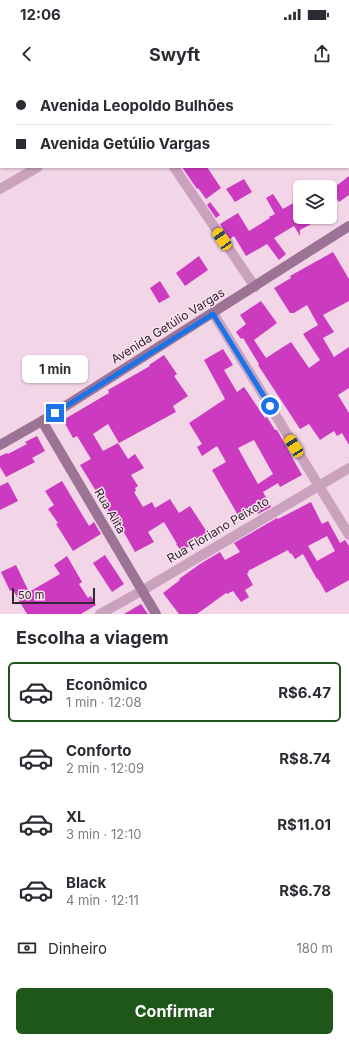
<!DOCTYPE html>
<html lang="pt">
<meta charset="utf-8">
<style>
:root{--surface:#fff;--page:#f2f2f3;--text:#2b2b33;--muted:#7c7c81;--line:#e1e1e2;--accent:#1e5719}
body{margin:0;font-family:Inter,sans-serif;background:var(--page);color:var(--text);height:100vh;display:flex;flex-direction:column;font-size:15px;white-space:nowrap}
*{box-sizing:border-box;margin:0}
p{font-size:13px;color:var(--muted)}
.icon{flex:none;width:22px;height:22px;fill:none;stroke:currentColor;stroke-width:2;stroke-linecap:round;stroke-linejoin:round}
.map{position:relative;height:534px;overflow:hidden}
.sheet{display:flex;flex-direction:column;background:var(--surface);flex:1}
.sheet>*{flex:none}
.top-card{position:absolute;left:0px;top:0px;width:349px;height:88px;box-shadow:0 1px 3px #0004;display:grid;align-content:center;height:88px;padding:0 16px;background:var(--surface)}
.fabs{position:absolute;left:293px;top:100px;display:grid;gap:8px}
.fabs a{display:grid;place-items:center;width:44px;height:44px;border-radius:6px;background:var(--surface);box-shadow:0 1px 3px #0004;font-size:20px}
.scale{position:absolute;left:12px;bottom:10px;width:83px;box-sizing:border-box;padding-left:4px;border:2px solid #342531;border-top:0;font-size:11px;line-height:14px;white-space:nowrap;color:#342531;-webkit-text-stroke:3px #fae2f0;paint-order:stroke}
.end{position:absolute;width:18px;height:18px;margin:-9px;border:5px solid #1a73e8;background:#fff;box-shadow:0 0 0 2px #fff}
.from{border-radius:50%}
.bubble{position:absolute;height:28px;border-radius:6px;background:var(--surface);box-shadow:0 1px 3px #0004;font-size:13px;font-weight:700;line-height:28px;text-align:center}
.car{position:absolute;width:12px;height:24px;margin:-12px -6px;border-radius:5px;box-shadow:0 0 3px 1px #0007;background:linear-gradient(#f5c518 24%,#345 0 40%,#f5c518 0 76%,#345 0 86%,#f5c518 0)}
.top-card b{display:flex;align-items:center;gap:14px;height:38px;font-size:15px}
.top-card b+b{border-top:1px solid var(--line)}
.top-card i{width:10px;height:10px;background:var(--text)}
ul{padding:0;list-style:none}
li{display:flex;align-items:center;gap:12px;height:60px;margin:0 8px 6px;padding:0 8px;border:2px solid transparent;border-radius:6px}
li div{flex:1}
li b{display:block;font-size:15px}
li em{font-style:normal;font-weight:700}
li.on{border-color:var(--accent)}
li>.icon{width:36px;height:36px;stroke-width:1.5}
h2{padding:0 16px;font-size:18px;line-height:48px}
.pay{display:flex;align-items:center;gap:10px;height:44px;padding:0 16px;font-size:15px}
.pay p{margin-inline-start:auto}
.action{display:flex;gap:8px;margin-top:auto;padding:8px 16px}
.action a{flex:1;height:46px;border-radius:6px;background:var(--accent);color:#fff;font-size:16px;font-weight:700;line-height:46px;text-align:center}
.status{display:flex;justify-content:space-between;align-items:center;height:28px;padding:0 20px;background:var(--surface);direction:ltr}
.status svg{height:11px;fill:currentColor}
header{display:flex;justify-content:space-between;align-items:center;height:52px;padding:0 16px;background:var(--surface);font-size:18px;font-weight:700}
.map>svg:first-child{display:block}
</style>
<div class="status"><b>12:06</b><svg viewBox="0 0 49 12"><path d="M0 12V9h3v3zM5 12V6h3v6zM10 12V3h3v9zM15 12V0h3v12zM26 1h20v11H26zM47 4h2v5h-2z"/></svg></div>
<header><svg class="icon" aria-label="back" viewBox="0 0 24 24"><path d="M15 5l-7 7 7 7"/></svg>Swyft<svg class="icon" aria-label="share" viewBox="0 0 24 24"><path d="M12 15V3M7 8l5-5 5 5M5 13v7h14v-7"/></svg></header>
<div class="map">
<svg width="349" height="534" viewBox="0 0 349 534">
<rect width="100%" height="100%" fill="#f2d6e7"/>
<g fill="#cc3abf" fill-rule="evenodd">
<path d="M182 87H207L221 108 206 119 198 108 197 109Z"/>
<path d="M349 96V115L339 122 331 110Z"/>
<path d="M244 99 252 112 235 122 226 109Z"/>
<path d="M273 114 283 129 300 119V137H310L313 143 300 150V156L294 146 274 158 286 174 279 180 267 164 246 176 234 156 230 159 220 144 238 133 249 151 270 138 269 137 275 134 266 118Z"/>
<path d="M210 122 220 135 216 138 207 125Z"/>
<path d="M333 172 349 199V221L323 235 334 252 323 258 334 277 349 267V308L338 315 349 333V365L342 353 337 356 334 351 320 360 309 344 300 349 258 285 259 284 243 258 241 259 236 252 246 244 240 235 261 221 277 243 254 260 266 278 291 262 309 288 320 280 303 254 318 245 307 225 294 233H290L274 208 291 198 290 196Z"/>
<path d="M199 176 208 190 185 206 176 193Z"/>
<path d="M160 201 170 217 159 223 150 208Z"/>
<path d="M223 269 233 285 224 290 237 312 244 307 265 338 267 337 275 350H277L302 395 280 407 278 403 263 412 271 427 258 434 254 428 239 437 212 390 226 382 217 366 202 376 197 367 202 364 189 343 225 319 204 280ZM254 360 273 394 258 404 238 368Z"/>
<path d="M164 275 177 294 174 296 188 316 173 326 176 332 119 363 108 344 93 354 103 371 118 363 128 379 135 374 144 388 131 395 138 406 135 408 136 411 134 412 143 427 152 422 155 428 170 419 179 433 190 426 209 455 181 471 176 464H177L164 442 148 452 154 462 135 472 122 449 120 450 80 385 91 379 77 356 73 358 63 340 109 313 108 310 150 286 149 285Z"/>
<path d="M37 356 45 371 32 378 35 382 6 397 0 387V376L7 373 8 374 27 364 25 362Z"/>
<path d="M62 401 89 446 94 442 101 454 73 471 56 444 58 443 48 429 54 425 45 411Z"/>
<path d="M8 402 18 421 0 430V406Z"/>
<path d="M311 422 322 444 328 441 340 463 345 460 349 466V500L326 513 318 499H317L303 474 295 479 291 473 290 474 288 470 248 491 249 492 247 494 253 505 245 510 249 517 241 522 233 511 227 514 226 513 197 534H179L163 513 180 500 179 499 200 484 220 472 225 480 240 472 234 463 277 438 278 439ZM327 456 335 471 317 481 308 466Z"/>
<path d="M105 475 124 504 112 512 93 483Z"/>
<path d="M67 476 82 502 79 504 88 518 91 516 96 525 81 534H27L13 510 10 511 1 492 16 485 29 512 60 494 54 485Z"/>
<path d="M141 524 148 534H124Z"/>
</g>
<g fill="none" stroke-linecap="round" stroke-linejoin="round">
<g stroke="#caa2be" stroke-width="10">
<path d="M48 0 49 1"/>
<path d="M320 0V1"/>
<path d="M180 1 182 0"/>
<path d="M348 48 349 49"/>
<path d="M174 87 255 207"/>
<path d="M0 109 38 87"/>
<path d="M213 233 349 455"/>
<path d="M100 534 143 510 349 388"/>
</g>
<g stroke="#9d7395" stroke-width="10">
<path d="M42 341 156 534"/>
<path d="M0 365 42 341 349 146"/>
</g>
</g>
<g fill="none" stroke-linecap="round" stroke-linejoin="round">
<path stroke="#1a73e8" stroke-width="5" d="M55 333 213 234 270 326"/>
</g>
<g text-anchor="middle" stroke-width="3" stroke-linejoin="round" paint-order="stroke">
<g font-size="12" fill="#342531" stroke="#fae2f0">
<text transform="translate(168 246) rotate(-32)" y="4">Avenida Getúlio Vargas</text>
<text transform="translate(110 431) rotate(60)" y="4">Rua Alita</text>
<text transform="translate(218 450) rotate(-31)" y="4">Rua Floriano Peixoto</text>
</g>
</g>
</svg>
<div class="fabs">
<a><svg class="icon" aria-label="layers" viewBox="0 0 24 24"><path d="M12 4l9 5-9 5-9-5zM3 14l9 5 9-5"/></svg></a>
</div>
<div class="scale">50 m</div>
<i class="end from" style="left:270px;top:326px"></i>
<i class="end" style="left:55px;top:333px"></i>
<div class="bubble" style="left:22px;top:275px;width:66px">1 min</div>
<i class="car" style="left:222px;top:159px;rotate:326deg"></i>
<i class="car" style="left:294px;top:366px;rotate:328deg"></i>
<div class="top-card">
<b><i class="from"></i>Avenida Leopoldo Bulhões</b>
<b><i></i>Avenida Getúlio Vargas</b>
</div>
</div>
<section class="sheet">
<h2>Escolha a viagem</h2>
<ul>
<li class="on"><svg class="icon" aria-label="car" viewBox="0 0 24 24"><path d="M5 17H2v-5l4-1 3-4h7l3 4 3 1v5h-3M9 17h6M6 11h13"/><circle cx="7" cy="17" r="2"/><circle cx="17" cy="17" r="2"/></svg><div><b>Econômico</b><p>1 min · 12:08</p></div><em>R$6.47</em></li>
<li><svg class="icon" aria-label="car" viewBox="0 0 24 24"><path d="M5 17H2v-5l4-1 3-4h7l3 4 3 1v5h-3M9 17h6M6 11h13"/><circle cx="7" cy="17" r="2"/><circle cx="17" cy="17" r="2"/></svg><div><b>Conforto</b><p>2 min · 12:09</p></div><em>R$8.74</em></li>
<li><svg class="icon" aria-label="car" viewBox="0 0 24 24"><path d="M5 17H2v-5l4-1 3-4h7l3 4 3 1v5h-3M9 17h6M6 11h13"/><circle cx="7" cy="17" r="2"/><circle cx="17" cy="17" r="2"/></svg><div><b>XL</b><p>3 min · 12:10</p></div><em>R$11.01</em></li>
<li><svg class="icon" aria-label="car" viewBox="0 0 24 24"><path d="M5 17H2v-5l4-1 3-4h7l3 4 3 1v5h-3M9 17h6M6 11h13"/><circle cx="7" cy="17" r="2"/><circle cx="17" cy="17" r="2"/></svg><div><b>Black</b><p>4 min · 12:11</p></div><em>R$6.78</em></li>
</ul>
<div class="pay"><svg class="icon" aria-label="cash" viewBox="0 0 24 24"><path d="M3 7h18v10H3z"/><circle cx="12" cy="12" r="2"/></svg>Dinheiro<p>180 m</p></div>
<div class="action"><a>Confirmar</a></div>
</section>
